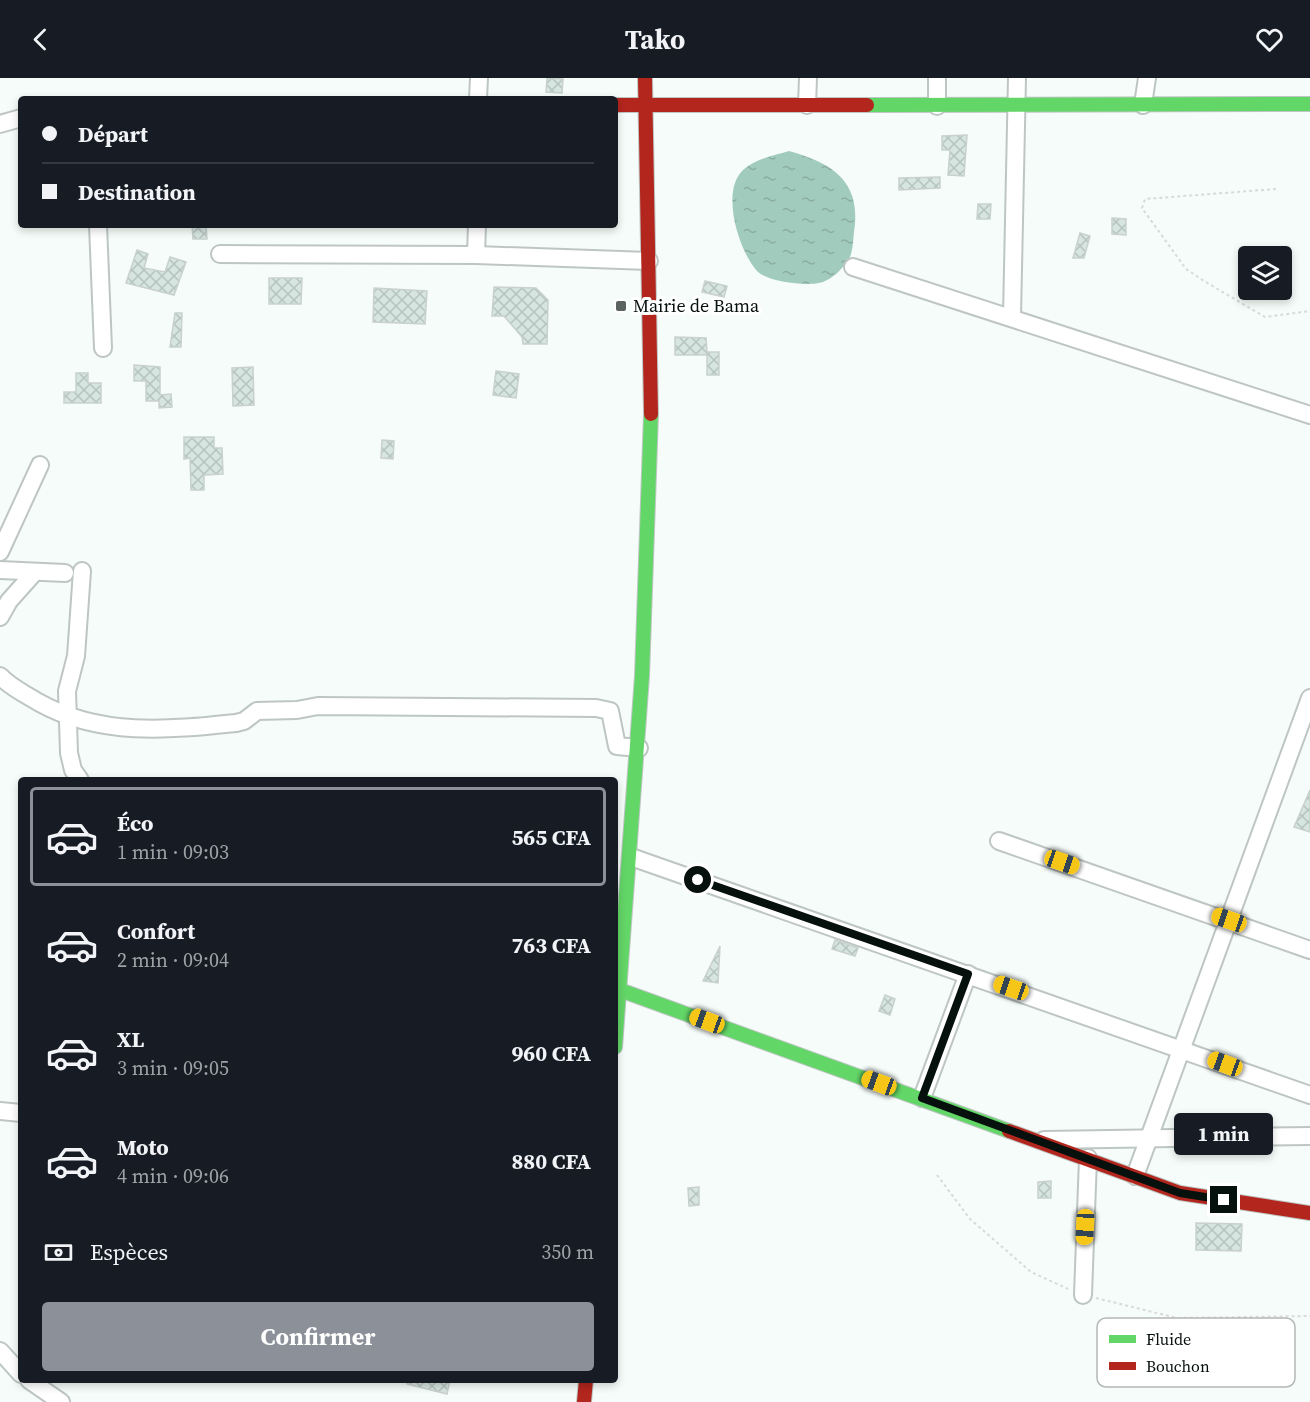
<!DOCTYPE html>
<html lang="fr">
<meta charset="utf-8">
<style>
:root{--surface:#171b24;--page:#20242c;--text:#f1f3f6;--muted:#9ea1a6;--line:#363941;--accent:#8c9099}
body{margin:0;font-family:"Source Serif 4",serif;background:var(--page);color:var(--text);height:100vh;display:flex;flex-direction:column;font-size:22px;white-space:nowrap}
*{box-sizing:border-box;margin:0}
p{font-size:20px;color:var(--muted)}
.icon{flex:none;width:33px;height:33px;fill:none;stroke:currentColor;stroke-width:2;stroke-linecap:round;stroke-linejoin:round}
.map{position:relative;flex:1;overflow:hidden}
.sheet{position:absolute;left:18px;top:699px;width:600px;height:606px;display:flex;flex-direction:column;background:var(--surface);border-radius:6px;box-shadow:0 3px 9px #0003}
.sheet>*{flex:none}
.hud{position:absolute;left:18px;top:18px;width:600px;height:132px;border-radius:6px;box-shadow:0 3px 9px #0003;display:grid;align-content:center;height:132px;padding:0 24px;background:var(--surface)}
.buttons{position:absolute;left:1238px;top:168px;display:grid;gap:12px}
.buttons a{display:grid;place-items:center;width:54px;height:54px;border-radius:6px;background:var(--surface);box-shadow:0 3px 9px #0003;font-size:30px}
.end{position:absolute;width:27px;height:27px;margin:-14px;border:8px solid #06100c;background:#fff;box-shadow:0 0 0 3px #fff}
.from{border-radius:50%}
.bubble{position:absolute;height:42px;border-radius:6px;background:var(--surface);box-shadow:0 3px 9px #0003;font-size:20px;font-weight:700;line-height:42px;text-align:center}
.car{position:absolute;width:18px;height:36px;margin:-18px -9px;border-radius:8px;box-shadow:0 0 4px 2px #0007;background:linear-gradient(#f5c518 24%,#345 0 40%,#f5c518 0 76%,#345 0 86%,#f5c518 0)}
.hud b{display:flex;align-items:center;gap:21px;height:57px;font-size:22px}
.hud b+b{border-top:2px solid var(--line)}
.hud i{width:15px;height:15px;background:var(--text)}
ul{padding:10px 0 0;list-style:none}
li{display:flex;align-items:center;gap:18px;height:99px;margin:0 12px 9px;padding:0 12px;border:3px solid transparent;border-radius:6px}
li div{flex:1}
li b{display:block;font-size:22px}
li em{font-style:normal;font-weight:700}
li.current{border-color:var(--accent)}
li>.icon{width:54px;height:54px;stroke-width:1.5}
.pay{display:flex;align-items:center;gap:15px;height:66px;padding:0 24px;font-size:22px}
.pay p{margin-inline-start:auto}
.button{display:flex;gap:12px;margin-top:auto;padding:12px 24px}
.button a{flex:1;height:69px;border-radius:6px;background:var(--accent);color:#fff;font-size:24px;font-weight:700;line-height:69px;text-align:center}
header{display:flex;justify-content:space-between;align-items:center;height:78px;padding:0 24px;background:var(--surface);font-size:27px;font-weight:700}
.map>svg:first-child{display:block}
</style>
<header><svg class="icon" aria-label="back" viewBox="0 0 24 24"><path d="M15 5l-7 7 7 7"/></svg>Tako<svg class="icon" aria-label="heart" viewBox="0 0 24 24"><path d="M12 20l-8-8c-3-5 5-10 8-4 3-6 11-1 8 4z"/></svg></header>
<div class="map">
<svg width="1310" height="1324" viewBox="0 0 1310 1324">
<defs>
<pattern id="water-ripples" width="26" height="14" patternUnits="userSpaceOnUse" patternTransform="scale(1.5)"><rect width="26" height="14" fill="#a1cbbc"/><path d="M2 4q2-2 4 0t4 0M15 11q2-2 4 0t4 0" fill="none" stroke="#89ada0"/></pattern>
<pattern id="building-cross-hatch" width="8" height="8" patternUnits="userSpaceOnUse" patternTransform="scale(1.5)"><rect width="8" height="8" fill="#d6e5df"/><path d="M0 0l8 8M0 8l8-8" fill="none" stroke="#b6c3be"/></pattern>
</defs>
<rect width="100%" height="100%" fill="#f6fcf9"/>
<path fill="url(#water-ripples)" d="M789 73C832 85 862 103 854 154 853 163 853 177 847 184 840 193 833 200 823 204 809 209 767 204 757 193 739 173 720 114 743 92 756 80 773 78 789 73Z"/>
<g fill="url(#building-cross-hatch)" stroke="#c8d1cd" stroke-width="1.5">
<path d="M547 0 563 1 562 15 546 14Z"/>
<path d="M967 57 964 98 948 97 950 72H942V58Z"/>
<path d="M940 99V110L899 112V100Z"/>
<path d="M978 126H991L990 141H977Z"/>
<path d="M1112 140 1126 141V157L1112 156Z"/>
<path d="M192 147H206L207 161H193Z"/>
<path d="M1080 155 1090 158 1084 180H1073Z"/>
<path d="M137 172 148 176 144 190 165 194 170 179 186 184 174 217 126 205Z"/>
<path d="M269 200H302L301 226H269Z"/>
<path d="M705 203 727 208 724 219 702 214Z"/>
<path d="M494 209 536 210 548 222 547 266H523L522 259 504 238H492Z"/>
<path d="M374 210 427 213 425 246 373 244Z"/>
<path d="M175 235H182L181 269H170Z"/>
<path d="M675 259 706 260 707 274H719V297H707V277H675Z"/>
<path d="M134 287 160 289V317L171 316 172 329 159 330V323H146V303H134Z"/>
<path d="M253 289 254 327 233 328 232 290Z"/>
<path d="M496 293 519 296 516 320 493 317Z"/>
<path d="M76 295H88V305H101V325H64V314H76Z"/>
<path d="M184 359H214V370H222L223 396 204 397V412H191L190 380 184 381Z"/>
<path d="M382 362 394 363 393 381 381 380Z"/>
<path d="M1310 712V754L1294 749Z"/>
<path d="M835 862 858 870 855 878 832 871Z"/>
<path d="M720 868 718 905 703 903Z"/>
<path d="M885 917 895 921 890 937 879 933Z"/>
<path d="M1051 1103V1120H1038V1104Z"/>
<path d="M699 1109V1127L689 1128 688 1110Z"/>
<path d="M1196 1145 1242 1146 1241 1173 1196 1172Z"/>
<path d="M407 1302H450L447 1316 407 1306Z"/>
</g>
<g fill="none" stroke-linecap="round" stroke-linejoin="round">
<g stroke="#bec6c3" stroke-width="20">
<g id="street">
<path d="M937 0V28"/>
<path d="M478 21 479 0"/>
<path d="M807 27 808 0"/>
<path d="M1143 27 1147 0"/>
<path d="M0 46 21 40"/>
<path d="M98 147 103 270"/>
<path d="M220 176 476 177 649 183"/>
<path d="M476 177 477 147"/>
<path d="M853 189 1310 337"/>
<path d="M1012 238 1017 0"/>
<path d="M0 474 40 387"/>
<path d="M0 492 65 495"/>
<path d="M0 539 9 523 34 495"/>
<path d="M0 598C10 609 25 616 38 624 100 659 168 652 236 645L244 643 257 633 297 632 318 628 596 630 610 633 617 668 639 670"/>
<path d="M80 702 73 692 69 675 67 613 76 578 82 493"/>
<path d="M999 763 1310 872"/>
<path d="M631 779 1310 1017"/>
<path d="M922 1020 968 896"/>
<path d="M0 1033 21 1035"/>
<path d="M1044 1062 1310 1058"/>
<path d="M1135 1098 1310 620"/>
<path d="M1083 1217 1088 1080"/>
<path d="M0 1273 21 1296"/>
<path d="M29 1302 61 1324"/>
</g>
</g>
<g stroke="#bec6c3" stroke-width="16">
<g id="fast">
<path d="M867 27 1310 26"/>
<path d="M620 912 1009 1053"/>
<path d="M615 969 642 598 651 336"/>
</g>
</g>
<g stroke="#bec6c3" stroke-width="16">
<g id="jam">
<path d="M645 0 651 336"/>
<path d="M615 27H867"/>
<path d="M1009 1053 1180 1115 1310 1135"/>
<path d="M584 1324 586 1302"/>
</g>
</g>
<g stroke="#d8dada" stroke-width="2" stroke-dasharray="3 3" stroke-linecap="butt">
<path d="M1276 111 1145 121 1142 130 1186 191 1204 203 1265 239 1310 233"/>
<path d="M937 1097 970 1141 1031 1194 1068 1211"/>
<path d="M1096 1220 1177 1240 1310 1238"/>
</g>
<use href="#street" stroke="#fefffe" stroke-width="16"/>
<use href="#fast" stroke="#63d668" stroke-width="14"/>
<use href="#jam" stroke="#b3261e" stroke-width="14"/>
</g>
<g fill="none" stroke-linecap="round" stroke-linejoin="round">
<path stroke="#06100c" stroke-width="8" d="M698 802 968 896 922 1020 1180 1115 1224 1122"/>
</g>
<rect fill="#5a635f" stroke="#fff" stroke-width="2" x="615" y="222" width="12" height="12" rx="3"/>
<g text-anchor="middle" stroke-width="6" stroke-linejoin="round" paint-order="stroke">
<g font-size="18" fill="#06100c" stroke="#fff" text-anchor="start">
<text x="633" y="234">Mairie de Bama</text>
</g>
</g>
<rect x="1097" y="1240" width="198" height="69" rx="9" fill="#fff" stroke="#b4b7b6" stroke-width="1.5"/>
<rect x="1109" y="1257" width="27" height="8" fill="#63d668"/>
<rect x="1109" y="1284" width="27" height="8" fill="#b3261e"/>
<g font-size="16" fill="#06100c">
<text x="1146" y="1267">Fluide</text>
<text x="1146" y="1294">Bouchon</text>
</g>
</svg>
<div class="buttons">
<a><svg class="icon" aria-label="layers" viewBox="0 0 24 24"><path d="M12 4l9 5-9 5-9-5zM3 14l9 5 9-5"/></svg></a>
</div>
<i class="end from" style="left:698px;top:802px"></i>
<i class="end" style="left:1224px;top:1122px"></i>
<div class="bubble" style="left:1174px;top:1035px;width:99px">1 min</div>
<i class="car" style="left:1062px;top:784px;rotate:109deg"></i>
<i class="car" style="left:1229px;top:842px;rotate:289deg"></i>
<i class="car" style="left:1011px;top:910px;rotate:289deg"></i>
<i class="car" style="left:707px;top:943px;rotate:290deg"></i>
<i class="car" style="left:1225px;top:986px;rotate:290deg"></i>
<i class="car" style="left:879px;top:1005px;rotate:290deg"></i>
<i class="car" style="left:1085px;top:1149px;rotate:183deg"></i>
<div class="hud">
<b><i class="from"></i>Départ</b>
<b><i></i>Destination</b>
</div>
<section class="sheet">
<ul>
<li class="current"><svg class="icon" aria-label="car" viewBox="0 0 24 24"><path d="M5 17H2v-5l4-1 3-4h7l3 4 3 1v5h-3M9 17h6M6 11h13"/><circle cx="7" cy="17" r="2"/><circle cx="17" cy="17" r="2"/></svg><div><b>Éco</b><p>1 min · 09:03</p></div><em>565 CFA</em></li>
<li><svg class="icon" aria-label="car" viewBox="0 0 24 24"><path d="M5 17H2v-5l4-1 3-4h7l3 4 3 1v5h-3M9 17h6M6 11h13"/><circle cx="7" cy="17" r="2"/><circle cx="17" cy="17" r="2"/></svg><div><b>Confort</b><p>2 min · 09:04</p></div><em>763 CFA</em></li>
<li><svg class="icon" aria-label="car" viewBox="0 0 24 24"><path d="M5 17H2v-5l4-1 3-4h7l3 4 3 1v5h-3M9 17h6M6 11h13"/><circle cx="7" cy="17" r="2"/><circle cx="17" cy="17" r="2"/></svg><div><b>XL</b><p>3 min · 09:05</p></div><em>960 CFA</em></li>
<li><svg class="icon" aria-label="car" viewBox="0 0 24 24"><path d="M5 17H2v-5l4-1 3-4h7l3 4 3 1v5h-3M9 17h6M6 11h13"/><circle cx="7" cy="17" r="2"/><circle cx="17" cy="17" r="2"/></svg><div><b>Moto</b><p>4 min · 09:06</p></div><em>880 CFA</em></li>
</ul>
<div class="pay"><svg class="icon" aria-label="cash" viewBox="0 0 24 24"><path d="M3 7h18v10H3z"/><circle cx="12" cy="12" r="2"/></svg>Espèces<p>350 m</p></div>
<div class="button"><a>Confirmer</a></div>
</section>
</div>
